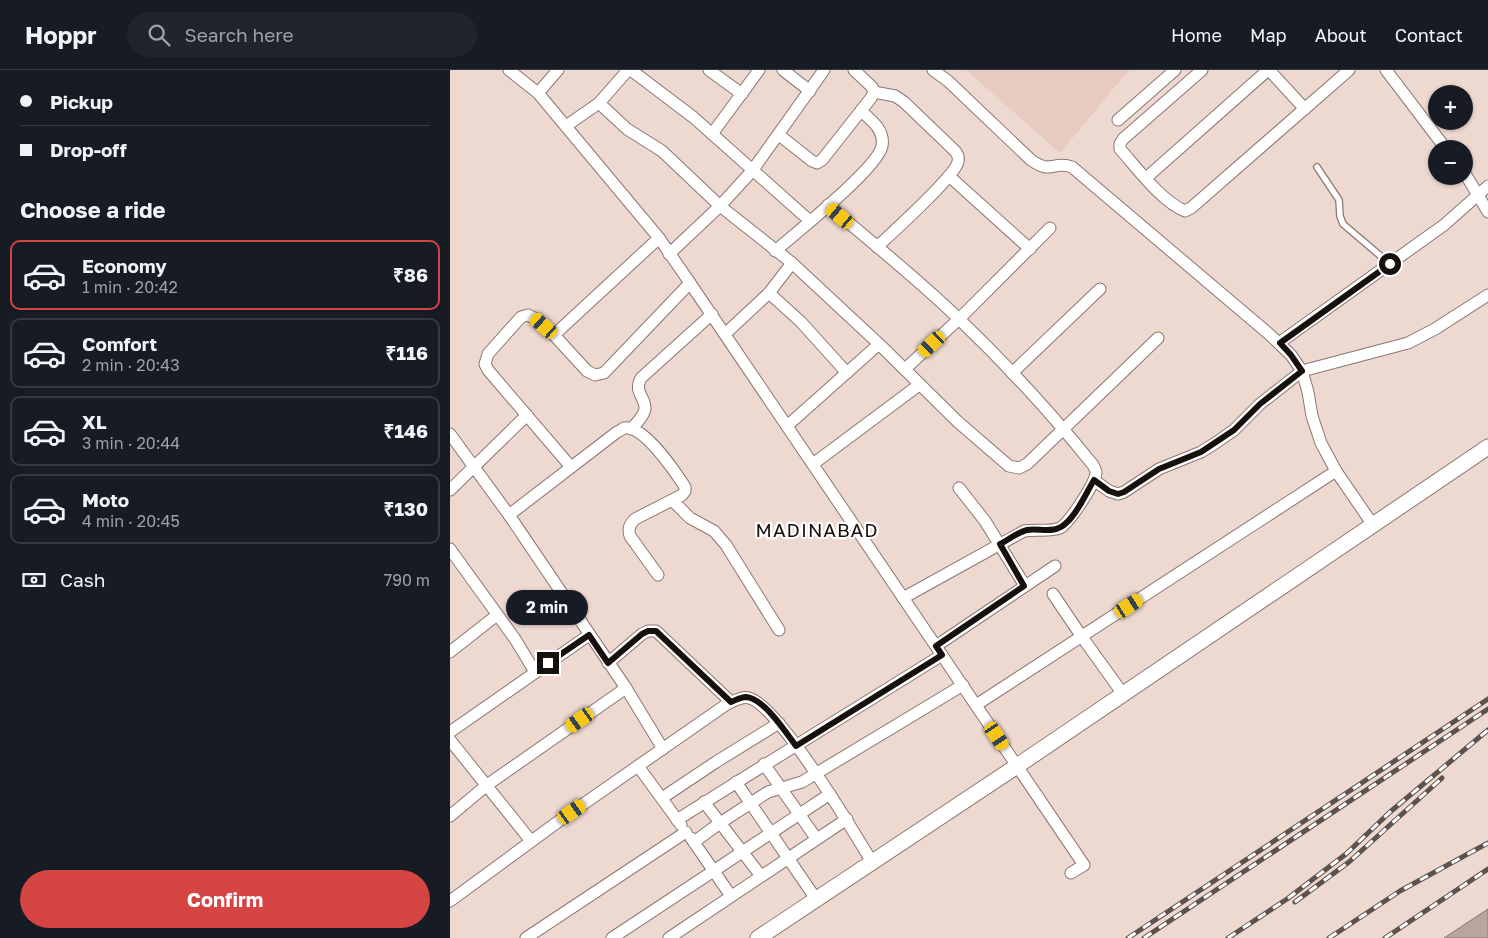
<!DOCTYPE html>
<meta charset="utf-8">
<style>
:root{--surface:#171b24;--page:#20242c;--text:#f1f3f6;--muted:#9ea1a6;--line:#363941;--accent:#d44544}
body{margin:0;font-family:"Golos Text",sans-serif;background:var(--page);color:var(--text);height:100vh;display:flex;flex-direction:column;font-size:19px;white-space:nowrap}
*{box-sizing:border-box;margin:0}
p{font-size:16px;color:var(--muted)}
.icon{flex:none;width:28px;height:28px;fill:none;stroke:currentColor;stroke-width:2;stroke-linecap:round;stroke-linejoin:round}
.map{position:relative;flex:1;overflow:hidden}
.drawer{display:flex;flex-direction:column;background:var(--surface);width:450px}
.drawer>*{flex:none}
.hud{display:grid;align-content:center;height:110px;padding:0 20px;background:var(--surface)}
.buttons{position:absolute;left:978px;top:15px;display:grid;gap:10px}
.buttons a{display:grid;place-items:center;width:45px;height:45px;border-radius:50%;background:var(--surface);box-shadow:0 1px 4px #0004;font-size:25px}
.end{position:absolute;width:22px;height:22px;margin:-11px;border:6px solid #17110e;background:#fff;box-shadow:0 0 0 2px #fff}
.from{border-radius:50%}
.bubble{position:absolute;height:35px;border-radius:18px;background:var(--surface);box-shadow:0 1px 4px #0004;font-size:16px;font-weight:700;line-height:35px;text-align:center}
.car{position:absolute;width:15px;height:30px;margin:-15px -8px;border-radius:6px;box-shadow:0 0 4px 1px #0007;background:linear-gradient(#f5c518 24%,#345 0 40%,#f5c518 0 76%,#345 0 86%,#f5c518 0)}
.hud b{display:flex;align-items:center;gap:18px;height:48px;font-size:19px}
.hud b+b{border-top:1px solid var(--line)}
.hud i{width:12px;height:12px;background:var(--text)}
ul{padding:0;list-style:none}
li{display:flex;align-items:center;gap:15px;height:70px;margin:0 10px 8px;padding:0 10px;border:2px solid var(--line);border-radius:10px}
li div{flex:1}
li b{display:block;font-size:19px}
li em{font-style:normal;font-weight:700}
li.current{border-color:var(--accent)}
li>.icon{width:45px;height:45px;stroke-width:1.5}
h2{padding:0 20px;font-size:22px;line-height:60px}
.pay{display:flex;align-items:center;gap:12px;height:55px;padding:0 20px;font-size:19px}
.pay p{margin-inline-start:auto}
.action{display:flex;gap:10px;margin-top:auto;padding:10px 20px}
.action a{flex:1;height:58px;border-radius:30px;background:var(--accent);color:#fff;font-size:20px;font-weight:700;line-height:58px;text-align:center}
header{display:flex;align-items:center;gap:30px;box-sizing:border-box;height:70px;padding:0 25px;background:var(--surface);border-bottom:1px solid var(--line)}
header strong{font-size:24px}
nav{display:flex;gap:28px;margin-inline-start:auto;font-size:18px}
.search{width:350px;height:45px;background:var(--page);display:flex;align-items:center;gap:12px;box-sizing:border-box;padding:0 18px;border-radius:28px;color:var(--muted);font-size:19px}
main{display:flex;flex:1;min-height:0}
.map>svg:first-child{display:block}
</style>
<header>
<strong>Hoppr</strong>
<div class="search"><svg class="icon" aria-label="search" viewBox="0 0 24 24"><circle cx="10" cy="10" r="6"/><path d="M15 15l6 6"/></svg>Search here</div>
<nav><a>Home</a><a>Map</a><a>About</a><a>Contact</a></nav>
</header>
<main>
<section class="drawer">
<div class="hud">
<b><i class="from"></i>Pickup</b>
<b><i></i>Drop-off</b>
</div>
<h2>Choose a ride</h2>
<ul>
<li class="current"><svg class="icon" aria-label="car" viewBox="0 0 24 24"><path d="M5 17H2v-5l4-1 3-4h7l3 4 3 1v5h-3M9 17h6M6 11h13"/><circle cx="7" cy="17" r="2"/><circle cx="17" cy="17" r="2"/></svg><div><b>Economy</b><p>1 min · 20:42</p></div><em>₹86</em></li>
<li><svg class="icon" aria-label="car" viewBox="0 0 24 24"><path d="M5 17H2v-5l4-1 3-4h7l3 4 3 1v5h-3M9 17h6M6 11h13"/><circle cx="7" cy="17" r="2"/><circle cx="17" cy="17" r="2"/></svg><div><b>Comfort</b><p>2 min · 20:43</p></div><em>₹116</em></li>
<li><svg class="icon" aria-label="car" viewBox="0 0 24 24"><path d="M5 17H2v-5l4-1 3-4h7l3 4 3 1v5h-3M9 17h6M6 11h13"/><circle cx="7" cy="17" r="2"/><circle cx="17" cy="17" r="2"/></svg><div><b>XL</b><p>3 min · 20:44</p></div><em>₹146</em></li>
<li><svg class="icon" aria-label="car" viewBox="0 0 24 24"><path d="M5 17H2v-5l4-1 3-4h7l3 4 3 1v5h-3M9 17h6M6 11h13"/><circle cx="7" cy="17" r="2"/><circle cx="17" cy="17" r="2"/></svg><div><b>Moto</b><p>4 min · 20:45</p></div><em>₹130</em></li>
</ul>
<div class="pay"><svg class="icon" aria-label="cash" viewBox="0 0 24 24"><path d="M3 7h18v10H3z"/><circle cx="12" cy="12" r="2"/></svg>Cash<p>790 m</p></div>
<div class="action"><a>Confirm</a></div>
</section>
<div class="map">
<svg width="1038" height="868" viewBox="0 0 1038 868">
<rect width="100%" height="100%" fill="#eed9d1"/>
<path fill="#e8cbc0" d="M516 0H679L610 83Z"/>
<path fill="#b9a59d" stroke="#89766f" d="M1038 839V868H994Z"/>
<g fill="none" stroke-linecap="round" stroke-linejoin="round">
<g stroke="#8a7770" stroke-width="8">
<path id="lane" d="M867 97 889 130 890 146 893 154 940 194"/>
</g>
<g stroke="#8a7770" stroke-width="13">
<g id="street">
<path d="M59 0 88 23 209 168 240 213 634 795 621 803"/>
<path d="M181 0 243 47 360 151"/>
<path d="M259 0 292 24"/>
<path d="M333 0 360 21"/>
<path d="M483 0 498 11 581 90C602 105 603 90 622 97L819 264 841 285 852 301 858 322 862 346 871 373 886 401 923 455"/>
<path d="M752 0 673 69 670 74V79C687 98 711 131 735 141L741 138 899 0"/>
<path d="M819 0 855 39"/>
<path d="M936 0 996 79"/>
<path d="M424 22 445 26 454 32 505 81C508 84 509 87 508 92 504 107 442 163 427 177"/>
<path d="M88 23 108 0"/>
<path d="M149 33 177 59 212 81 270 136 342 193 429 274 508 352 559 396 569 398 577 394 708 268"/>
<path d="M668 50 725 0"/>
<path d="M116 56 149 33 178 0"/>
<path d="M262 64 309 0"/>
<path d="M329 65 362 91 367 93 372 90 421 28 424 22 422 17 404 0"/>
<path d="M1014 102 1038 142"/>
<path d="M499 106 580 179"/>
<path d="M696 108 818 0"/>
<path d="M378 135C422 173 468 209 510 250 557 295 602 344 643 395 644 396 646 401 646 402 646 413 619 453 610 458 600 462 586 459 574 461L453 528"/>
<path d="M325 181C346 163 428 98 432 76 435 60 421 50 411 41"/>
<path d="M219 184 270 136 302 101 374 0"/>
<path d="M319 223 351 252 397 303"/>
<path d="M275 264 319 223 342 193"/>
<path d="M104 265 209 168"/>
<path d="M829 273 994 155 1038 116"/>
<path d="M455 299 509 249 600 158"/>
<path d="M562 303 650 219"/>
<path d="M337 356 429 274"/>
<path d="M181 359C186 354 194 346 195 339 196 327 183 323 191 308L262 244"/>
<path d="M0 364 59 445 176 618 213 679"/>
<path d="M363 394 469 315"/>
<path d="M121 397 38 300 35 294 38 284 71 247 78 245 84 248 104 265 137 301 145 305 154 303 240 213"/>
<path d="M644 410 659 421 668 424 674 422 709 399 751 382 767 372 784 360 810 334 852 301 958 273 985 259 1038 225"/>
<path d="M509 418 535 451 575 516"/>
<path d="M0 420 77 345"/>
<path d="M222 430 240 448 264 461 276 475 329 560"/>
<path d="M59 445 167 362C170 361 172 359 174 358 194 355 226 403 235 417V421L232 425 185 449C179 455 178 459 180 466L208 505"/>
<path d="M0 479 65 569 85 602"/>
<path d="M603 524 632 567 673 624"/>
<path d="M486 576 605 496"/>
<path d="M0 582 47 545"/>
<path d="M158 593 192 564 198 561H206L281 632"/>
<path d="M526 635 886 401"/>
<path d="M0 662 139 565"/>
<path d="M0 670 81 771"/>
<path d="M314 694 366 768"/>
<path d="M188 696 231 755"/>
<path d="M286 712 366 829"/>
<path d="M212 728 266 692 329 653"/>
<path d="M254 732 311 806"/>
<path d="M0 746 37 715 176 618"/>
<path d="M227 750C315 694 404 640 492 585"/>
<path d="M241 768 281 826"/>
<path d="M244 772 270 753 318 722 352 712 513 615"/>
<path d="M0 831 109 751 277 634C284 631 292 626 299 628 328 635 404 762 422 792"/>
<path d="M76 868 236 762"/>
<path d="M162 868 380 724"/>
<path d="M219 868 397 749"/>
</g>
</g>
<g stroke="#8a7770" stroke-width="17">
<path id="secondary" d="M308 868 567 696 1038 377"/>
</g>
<use href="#lane" stroke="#fff" stroke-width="5.5"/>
<use href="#street" stroke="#fff" stroke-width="11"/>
<use href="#secondary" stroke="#fff" stroke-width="15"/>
<g stroke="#5d524d" stroke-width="5">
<g id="rail">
<path d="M845 832 899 792 992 708"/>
<path d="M678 868 1038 629"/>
<path d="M694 868 1038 639"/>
<path d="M778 868 837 829 896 784 940 742 1038 660"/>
<path d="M879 868 950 821 1038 773"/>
<path d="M935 868 1038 799"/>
</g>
</g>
<use href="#rail" stroke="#fff" stroke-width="3" stroke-dasharray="9" stroke-linecap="butt"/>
</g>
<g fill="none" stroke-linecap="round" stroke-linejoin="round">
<path stroke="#17110e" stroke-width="6" d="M98 593 139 565 158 593 192 564 198 561H206L281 632C286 630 291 627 296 627 314 628 336 663 346 676L492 585 486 576 574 516 550 474C558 470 568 462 577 460 588 458 601 463 611 457 625 449 636 423 644 410L659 421 668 424 674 422 709 399 751 382 784 360 810 334 852 301 841 285 830 273 940 194"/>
</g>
<g text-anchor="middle" stroke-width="4.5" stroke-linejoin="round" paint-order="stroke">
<g font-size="19" letter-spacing="1" fill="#17110e" stroke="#fff">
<text x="367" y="467">MADINABAD</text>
</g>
</g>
</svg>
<div class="buttons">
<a>+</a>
<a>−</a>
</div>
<i class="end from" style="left:940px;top:194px"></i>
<i class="end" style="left:98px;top:593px"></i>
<div class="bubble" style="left:56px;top:520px;width:82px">2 min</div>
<i class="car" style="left:390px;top:146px;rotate:310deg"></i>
<i class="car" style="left:94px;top:256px;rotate:311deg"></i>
<i class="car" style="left:482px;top:274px;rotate:227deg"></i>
<i class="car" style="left:679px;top:536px;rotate:57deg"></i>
<i class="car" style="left:130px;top:650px;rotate:235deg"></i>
<i class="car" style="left:547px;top:666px;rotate:146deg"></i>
<i class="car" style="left:122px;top:742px;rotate:55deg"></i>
</div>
</main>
